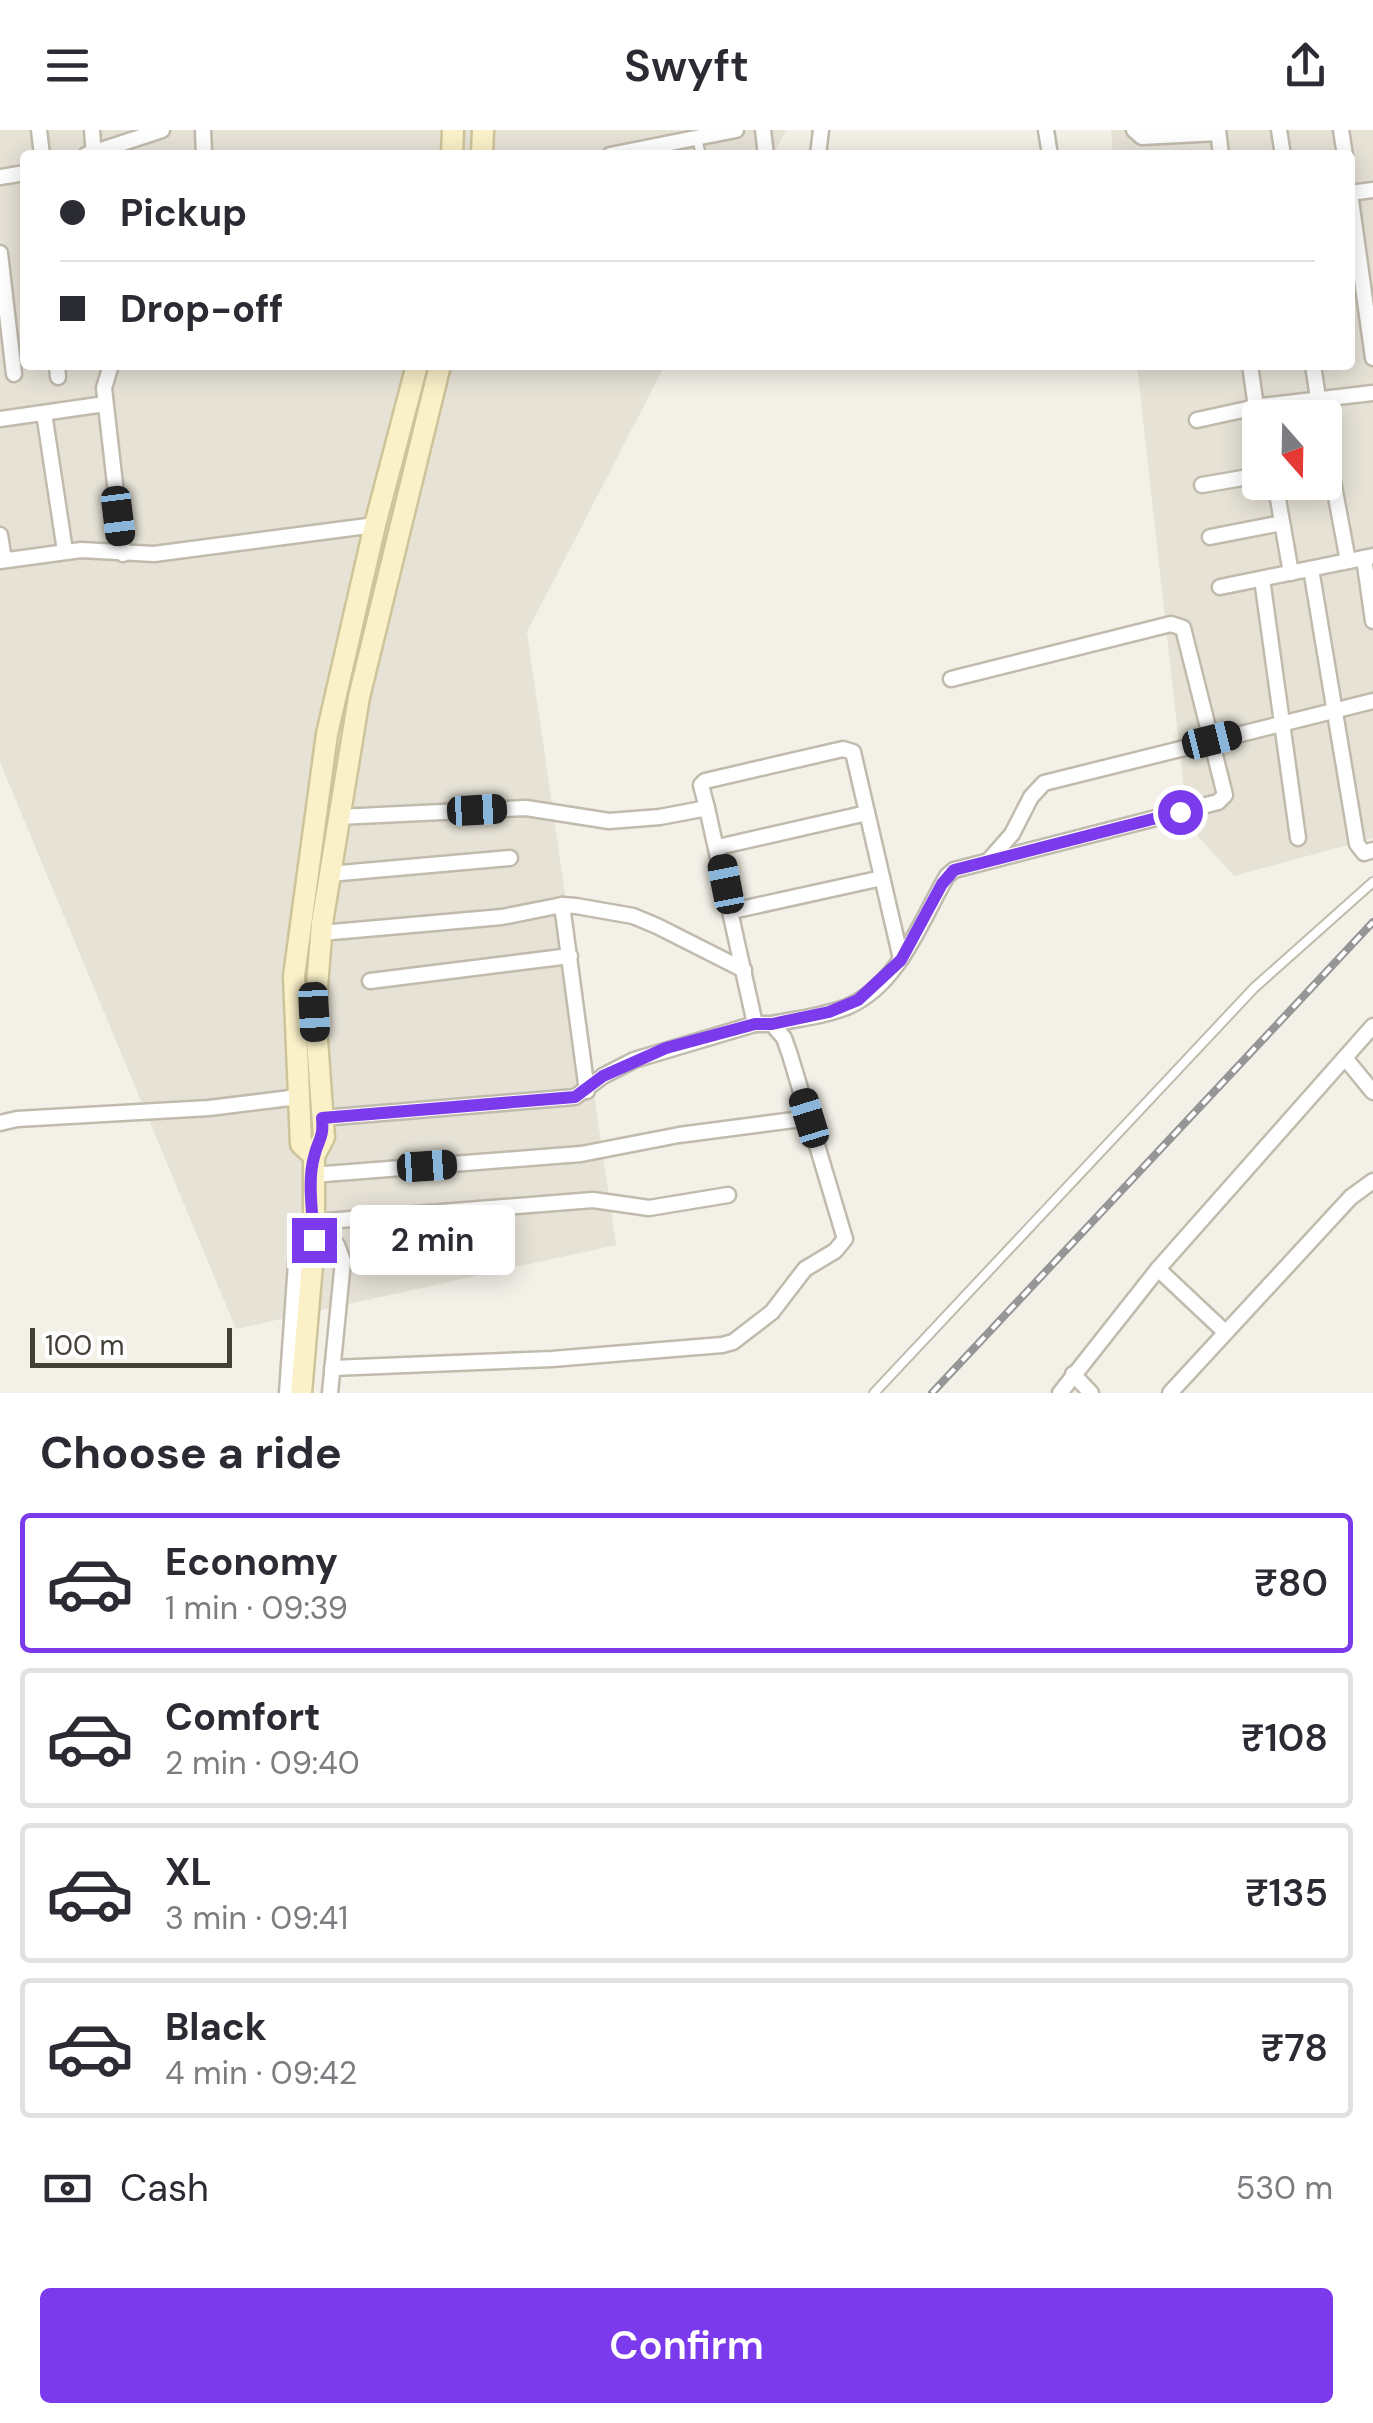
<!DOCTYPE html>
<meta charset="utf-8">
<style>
:root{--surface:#fff;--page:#f7f7f7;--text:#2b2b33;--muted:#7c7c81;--line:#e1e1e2;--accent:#7c3aed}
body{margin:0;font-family:"DM Sans",sans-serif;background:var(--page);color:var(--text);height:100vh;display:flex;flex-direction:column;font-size:38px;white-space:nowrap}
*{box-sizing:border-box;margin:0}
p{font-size:32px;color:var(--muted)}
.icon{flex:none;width:55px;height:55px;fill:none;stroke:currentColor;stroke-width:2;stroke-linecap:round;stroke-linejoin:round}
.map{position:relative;height:1263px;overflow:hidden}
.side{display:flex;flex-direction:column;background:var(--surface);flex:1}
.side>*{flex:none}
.hud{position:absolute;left:20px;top:20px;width:1335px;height:220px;border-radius:10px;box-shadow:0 5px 25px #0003;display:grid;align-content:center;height:220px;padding:0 40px;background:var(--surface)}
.needle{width:65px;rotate:160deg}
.tools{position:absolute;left:1242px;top:270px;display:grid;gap:20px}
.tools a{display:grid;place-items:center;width:100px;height:100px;border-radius:10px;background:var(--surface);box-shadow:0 5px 25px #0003;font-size:50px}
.scale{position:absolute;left:30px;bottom:25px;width:202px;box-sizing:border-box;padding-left:10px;border:5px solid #454037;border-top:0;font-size:28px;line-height:35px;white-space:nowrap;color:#454037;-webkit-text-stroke:8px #fff;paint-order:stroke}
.end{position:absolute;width:45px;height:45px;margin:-22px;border:12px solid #7c3aed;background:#fff;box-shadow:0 0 0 5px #fff}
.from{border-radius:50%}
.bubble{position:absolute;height:70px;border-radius:10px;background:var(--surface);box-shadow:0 5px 25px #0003;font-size:32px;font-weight:600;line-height:70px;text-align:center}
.car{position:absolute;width:30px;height:60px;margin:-30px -15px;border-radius:12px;box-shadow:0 0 8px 2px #0007;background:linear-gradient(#222 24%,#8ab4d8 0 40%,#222 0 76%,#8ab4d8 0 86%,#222 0)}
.hud b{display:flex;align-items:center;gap:35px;height:95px;font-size:38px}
.hud b+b{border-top:2px solid var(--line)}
.hud i{width:25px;height:25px;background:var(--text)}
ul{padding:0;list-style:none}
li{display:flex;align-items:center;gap:30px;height:140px;margin:0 20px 15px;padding:0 20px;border:5px solid var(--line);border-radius:10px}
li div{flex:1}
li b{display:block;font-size:38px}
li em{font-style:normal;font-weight:600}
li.current{border-color:var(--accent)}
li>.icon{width:90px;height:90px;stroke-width:1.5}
h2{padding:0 40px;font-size:45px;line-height:120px}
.pay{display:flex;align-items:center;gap:25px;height:110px;padding:0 40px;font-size:38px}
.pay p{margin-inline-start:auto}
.button{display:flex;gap:20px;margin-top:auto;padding:20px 40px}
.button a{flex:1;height:115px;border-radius:10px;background:var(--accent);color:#fff;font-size:40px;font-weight:600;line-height:115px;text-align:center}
header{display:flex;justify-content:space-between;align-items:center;height:130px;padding:0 40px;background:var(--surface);font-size:45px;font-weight:600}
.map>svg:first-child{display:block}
</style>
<header><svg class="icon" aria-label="menu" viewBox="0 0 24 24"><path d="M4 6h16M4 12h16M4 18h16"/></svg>Swyft<svg class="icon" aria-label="share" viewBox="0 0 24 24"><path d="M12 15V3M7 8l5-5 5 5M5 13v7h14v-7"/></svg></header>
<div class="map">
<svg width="1373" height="1263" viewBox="0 0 1373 1263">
<rect width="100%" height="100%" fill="#f2f0e7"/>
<g fill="#e6e2d6" fill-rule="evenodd">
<path d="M0 0H786L773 25H25V235H665L527 502 616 1115 236 1199 0 632Z"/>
<path d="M1111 0H1373V708L1234 746 1188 695 1137 235H1350V25H1113ZM1260 288H1325V352H1260Z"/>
</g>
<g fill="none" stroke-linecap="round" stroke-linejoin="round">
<g stroke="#c0bbad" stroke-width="12">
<g id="service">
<path d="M697 8 701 25"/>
<path d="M874 1263 1254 858 1373 752"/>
</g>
</g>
<g stroke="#c0bbad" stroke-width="19">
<g id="minor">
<path d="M39 0 42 25"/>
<path d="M92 0 94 25"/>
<path d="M203 0 204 25"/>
<path d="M763 0 766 25"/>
<path d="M1046 0 1050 25"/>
<path d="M1134 0 1142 7 1218 3"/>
<path d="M1218 0 1221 25"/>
<path d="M1279 0 1283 25"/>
<path d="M1341 0 1345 25"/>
<path d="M86 25 162 0"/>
<path d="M610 25 736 0"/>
<path d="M818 25 821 0"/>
<path d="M0 47 25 43"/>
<path d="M1373 60 1350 63 1373 228"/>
<path d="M0 123 14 244"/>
<path d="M57 235 58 247"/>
<path d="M111 235 104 258 123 424"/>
<path d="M1250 235 1256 277"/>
<path d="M1313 235 1321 288"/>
<path d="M44 283 65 421"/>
<path d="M0 289 105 274"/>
<path d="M1197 290 1261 276 1373 263"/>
<path d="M1325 308 1348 431"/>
<path d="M1275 352 1291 443"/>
<path d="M1202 355 1260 345"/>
<path d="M0 405 4 430"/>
<path d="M1210 407 1282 393"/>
<path d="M1364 428 1373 491"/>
<path d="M0 431 81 420 154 424 375 395"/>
<path d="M1311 439 1357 714 1364 723 1373 720"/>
<path d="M1262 449 1298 708"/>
<path d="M1220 457 1373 426"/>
<path d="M707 678 701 655 705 651 843 619 853 622 901 829"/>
<path d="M338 687 526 678 609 691 660 687 707 678 755 894"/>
<path d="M718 717 867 683"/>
<path d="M990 729 1012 704 1031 667 1044 653 1373 571"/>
<path d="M329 744 510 728"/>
<path d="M562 775 587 961"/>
<path d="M732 781 882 748"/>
<path d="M321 803 502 787 562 775 576 776 633 786 657 796 744 840"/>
<path d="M370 851 570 826"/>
<path d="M772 894C796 889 826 886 849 876 900 853 921 790 947 746L954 740 1218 672 1225 665 1183 498 1171 494 951 549"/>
<path d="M1345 928 1373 962"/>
<path d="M322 988 575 967 603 946 634 930 755 894H772L784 908 790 925 845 1109 835 1121 805 1139 772 1182 733 1212 722 1215 552 1229 332 1238"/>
<path d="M0 993 17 989 209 978 298 967"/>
<path d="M312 1045 581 1024 679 1005 809 988"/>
<path d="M314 1092 593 1070 649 1078 728 1065"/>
<path d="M1158 1139 1225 1202"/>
<path d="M1073 1244 1091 1263"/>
<path d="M287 1263 296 1133 305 1113 314 1111 337 1115 343 1131 330 1263"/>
<path d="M1060 1263 1158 1139 1373 896"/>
<path d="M1170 1263 1351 1067 1373 1051"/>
</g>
</g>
<g stroke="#cec49a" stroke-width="25">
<g id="secondary">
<path d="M452 25 453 0"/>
<path d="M482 25 483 0"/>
<path d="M314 1026 301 1014 294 846 327 604 375 395 417 235"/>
<path d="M301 1263 314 1111V1026L324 1007 315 882 322 793 359 567 440 235"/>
</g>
</g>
<use href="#service" stroke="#fff" stroke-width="8"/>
<use href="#minor" stroke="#fff" stroke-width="14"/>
<use href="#secondary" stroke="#faf1c9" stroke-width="20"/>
<g stroke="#969696" stroke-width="8">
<path id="rail" d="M932 1263 1373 792"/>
</g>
<use href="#rail" stroke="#fff" stroke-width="4" stroke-dasharray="11" stroke-linecap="butt"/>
</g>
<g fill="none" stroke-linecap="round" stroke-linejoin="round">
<path stroke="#7c3aed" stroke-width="12" d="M314 1110C313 1085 307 1052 314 1027 318 1009 324 1009 322 988L575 967 603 946 666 918 755 894H772L829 882 858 870 901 830 942 754 954 740 1180 682"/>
</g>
</svg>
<div class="tools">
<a><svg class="needle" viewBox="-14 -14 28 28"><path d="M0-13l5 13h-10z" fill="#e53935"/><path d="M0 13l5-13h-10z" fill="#7c7c81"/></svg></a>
</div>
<div class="scale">100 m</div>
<i class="end from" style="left:1180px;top:682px"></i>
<i class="end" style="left:314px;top:1110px"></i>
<div class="bubble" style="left:350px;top:1075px;width:165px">2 min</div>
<i class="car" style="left:118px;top:386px;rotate:173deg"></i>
<i class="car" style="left:1212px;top:610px;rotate:76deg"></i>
<i class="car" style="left:477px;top:680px;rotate:87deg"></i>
<i class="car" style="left:726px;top:754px;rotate:349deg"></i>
<i class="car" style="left:314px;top:882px;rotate:177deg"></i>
<i class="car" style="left:809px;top:988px;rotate:343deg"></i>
<i class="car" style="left:427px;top:1036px;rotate:86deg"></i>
<div class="hud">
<b><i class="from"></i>Pickup</b>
<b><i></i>Drop-off</b>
</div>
</div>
<section class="side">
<h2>Choose a ride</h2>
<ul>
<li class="current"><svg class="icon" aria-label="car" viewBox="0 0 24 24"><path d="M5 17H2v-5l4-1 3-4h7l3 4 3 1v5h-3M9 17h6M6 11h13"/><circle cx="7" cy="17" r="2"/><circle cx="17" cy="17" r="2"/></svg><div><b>Economy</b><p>1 min · 09:39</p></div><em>₹80</em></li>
<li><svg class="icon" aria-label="car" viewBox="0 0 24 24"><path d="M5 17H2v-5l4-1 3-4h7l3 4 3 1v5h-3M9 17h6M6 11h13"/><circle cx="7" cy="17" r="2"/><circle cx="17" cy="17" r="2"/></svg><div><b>Comfort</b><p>2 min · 09:40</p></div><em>₹108</em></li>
<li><svg class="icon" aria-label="car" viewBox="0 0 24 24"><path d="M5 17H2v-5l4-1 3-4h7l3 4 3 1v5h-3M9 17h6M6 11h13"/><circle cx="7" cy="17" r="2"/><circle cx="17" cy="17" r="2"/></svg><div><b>XL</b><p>3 min · 09:41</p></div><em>₹135</em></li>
<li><svg class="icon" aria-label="car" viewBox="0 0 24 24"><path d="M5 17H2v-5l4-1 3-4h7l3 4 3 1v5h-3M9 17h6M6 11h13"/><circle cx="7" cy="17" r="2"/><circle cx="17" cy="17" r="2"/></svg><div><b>Black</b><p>4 min · 09:42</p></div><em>₹78</em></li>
</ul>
<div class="pay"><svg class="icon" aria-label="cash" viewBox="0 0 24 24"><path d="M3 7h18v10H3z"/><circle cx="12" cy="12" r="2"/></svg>Cash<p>530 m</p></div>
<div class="button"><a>Confirm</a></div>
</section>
